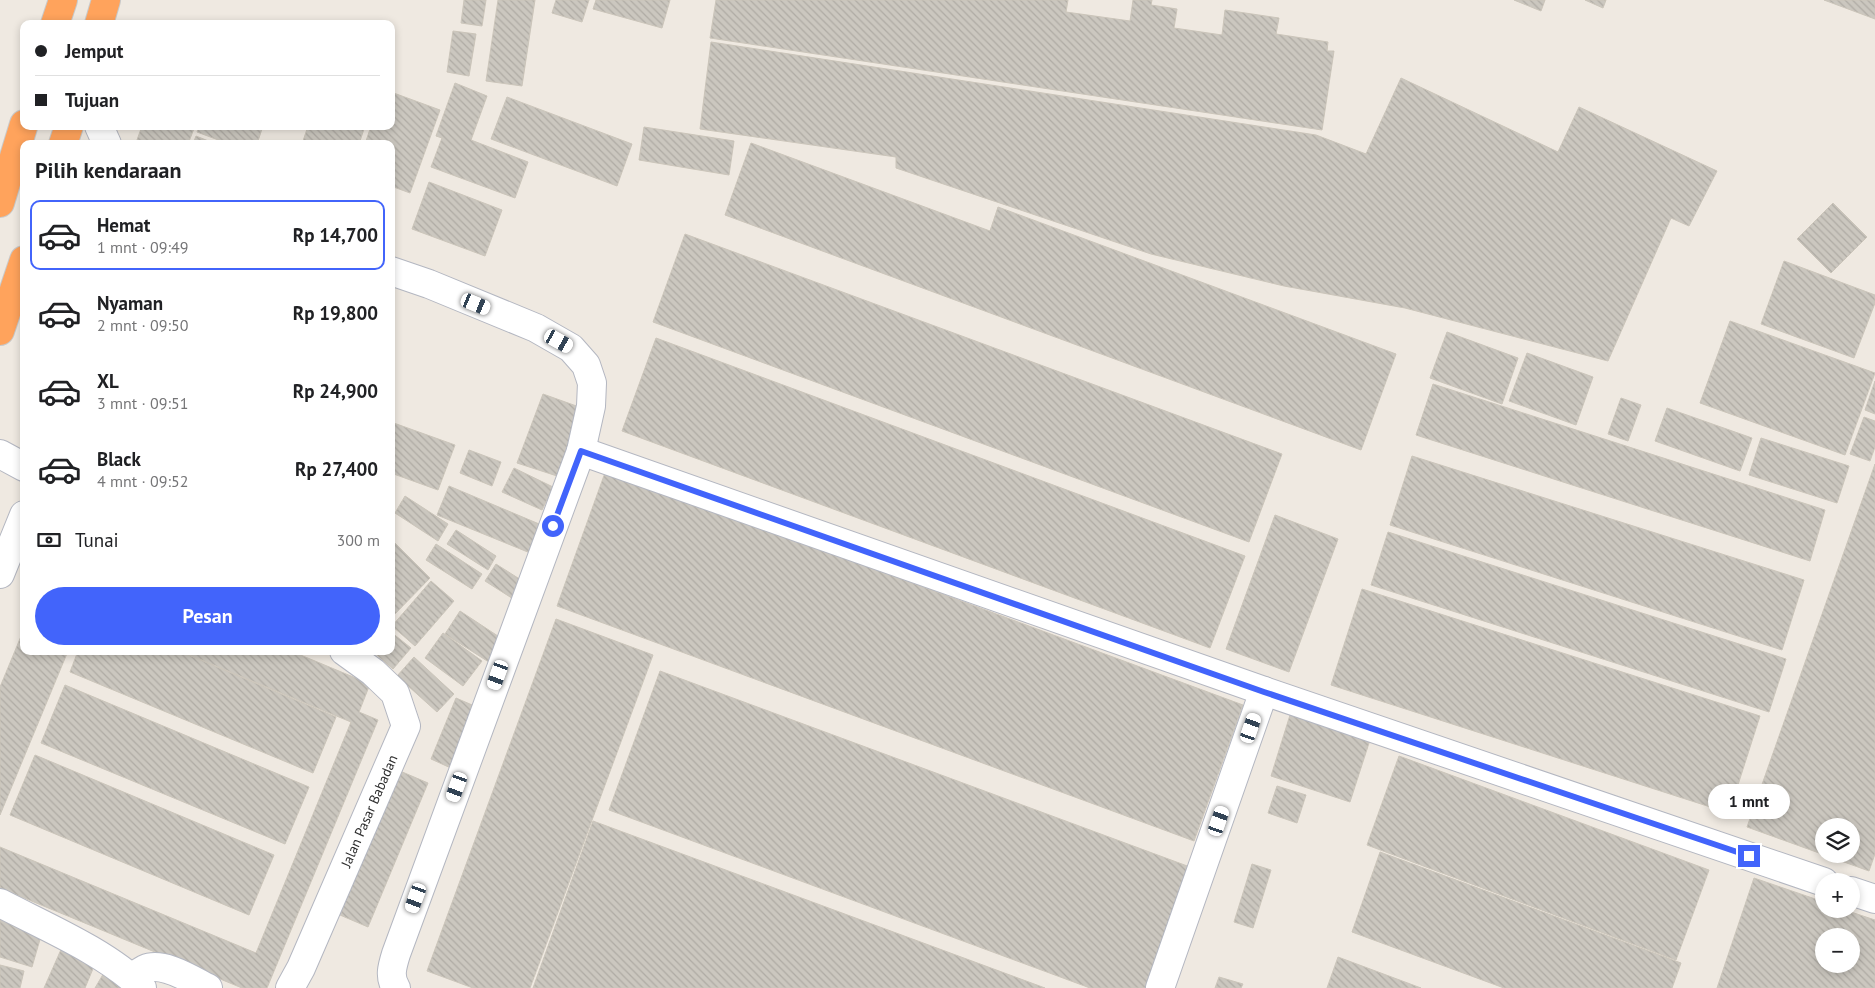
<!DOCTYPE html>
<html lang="id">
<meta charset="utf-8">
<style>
:root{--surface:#fff;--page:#f6f6f6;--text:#202124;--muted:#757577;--line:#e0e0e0;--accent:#4264fb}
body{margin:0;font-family:"PT Sans",sans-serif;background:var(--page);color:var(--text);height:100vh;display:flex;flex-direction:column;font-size:19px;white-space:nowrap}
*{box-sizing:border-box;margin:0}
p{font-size:16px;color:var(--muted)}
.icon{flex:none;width:28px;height:28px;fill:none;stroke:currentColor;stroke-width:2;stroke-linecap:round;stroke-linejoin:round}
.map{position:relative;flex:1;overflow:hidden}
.details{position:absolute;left:20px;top:140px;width:375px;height:515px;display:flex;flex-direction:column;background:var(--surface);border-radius:10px;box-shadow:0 2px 8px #0003}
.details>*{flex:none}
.top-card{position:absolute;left:20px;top:20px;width:375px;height:110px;border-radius:10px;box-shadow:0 2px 8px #0003;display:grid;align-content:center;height:110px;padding:0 15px;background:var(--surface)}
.fabs{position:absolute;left:1815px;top:818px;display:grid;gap:10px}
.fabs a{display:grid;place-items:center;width:45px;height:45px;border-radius:50%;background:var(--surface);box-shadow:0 2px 8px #0003;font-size:25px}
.end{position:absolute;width:22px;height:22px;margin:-11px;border:6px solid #4264fb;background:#fff;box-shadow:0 0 0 2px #fff}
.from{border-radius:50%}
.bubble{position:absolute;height:35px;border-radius:18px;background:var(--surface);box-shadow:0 2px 8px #0003;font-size:16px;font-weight:700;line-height:35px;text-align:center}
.car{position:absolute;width:15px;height:30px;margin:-15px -8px;border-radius:6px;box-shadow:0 0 4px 1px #0007;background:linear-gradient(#fff 24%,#345 0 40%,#fff 0 76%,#345 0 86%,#fff 0)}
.top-card b{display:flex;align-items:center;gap:18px;height:48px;font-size:19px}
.top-card b+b{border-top:1px solid var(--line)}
.top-card i{width:12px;height:12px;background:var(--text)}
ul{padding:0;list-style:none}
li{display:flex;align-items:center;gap:15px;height:70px;margin:0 10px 8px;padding:0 5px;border:2px solid transparent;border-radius:10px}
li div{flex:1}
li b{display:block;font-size:19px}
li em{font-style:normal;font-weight:700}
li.on{border-color:var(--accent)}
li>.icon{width:45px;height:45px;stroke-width:1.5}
h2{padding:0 15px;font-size:22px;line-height:60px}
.pay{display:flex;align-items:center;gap:12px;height:55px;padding:0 15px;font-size:19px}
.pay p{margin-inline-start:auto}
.primary-button{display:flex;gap:10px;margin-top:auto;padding:10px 15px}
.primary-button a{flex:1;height:58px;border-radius:30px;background:var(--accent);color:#fff;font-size:20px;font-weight:700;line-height:58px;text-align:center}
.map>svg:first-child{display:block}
</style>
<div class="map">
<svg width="1875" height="988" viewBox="0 0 1875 988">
<defs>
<pattern id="building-back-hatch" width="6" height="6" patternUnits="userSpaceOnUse" patternTransform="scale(1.25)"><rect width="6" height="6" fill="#cbc7bf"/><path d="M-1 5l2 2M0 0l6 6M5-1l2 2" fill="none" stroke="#afaba4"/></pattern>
</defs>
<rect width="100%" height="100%" fill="#efe9e1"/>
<g fill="url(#building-back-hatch)" stroke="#cbc5ba" fill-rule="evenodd">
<path d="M464 0H486L482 26 461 23Z"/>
<path d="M498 0H535L522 86 486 81Z"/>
<path d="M556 0H589L582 22 552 13Z"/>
<path d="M596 0H670L662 28 593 9Z"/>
<path d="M716 0H1068L1066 12 1130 21 1133 0H1152L1151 5 1177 9 1174 28 1222 35 1225 10 1279 18 1276 34 1328 42 1327 51H1334L1322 130 710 38Z"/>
<path d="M1514 0H1545L1541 11Z"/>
<path d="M1585 0H1606L1603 8Z"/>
<path d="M1824 0H1875V19Z"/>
<path d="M453 31 476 34 469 76 447 72Z"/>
<path d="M711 42 1316 135 1366 154 1401 78 1558 152 1579 107 1717 171 1689 226 1671 218 1608 361 1405 308 1284 286 1151 254 896 168V157L700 129Z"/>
<path d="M455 83 487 96 471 140 528 162 515 198 431 167 442 138 436 136Z"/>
<path d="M391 92 440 110 410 193 391 186V144H365L371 126H391Z"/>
<path d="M507 97 632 144 617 186 491 139Z"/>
<path d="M142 126H195L188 144H148L137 140Z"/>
<path d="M199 126H263L257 144H229L197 132Z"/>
<path d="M308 126H365L359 144H302Z"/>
<path d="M644 127 734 141 729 175 639 160Z"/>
<path d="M196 136 216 144H193Z"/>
<path d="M751 143 990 231 998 207 1396 354 1361 450 725 215Z"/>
<path d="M429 182 502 210 485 256 412 229Z"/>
<path d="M1833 203 1867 237 1831 273 1797 239Z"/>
<path d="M685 234 1282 454 1249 542 653 322Z"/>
<path d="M1784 261 1875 295V303L1854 358 1761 324Z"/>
<path d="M1730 321 1875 373 1845 455 1700 403Z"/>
<path d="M1447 332 1518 358 1502 404 1430 378Z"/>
<path d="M656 338 1245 556 1210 648 622 431Z"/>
<path d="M1527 353 1593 377 1576 425 1509 401Z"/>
<path d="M1875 381V414L1865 410Z"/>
<path d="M1433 384 1825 510 1810 561 1416 435Z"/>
<path d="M543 394 582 408 557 476 517 463Z"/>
<path d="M1621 398 1641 405 1628 441 1608 434Z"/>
<path d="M1667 408 1752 438 1740 471 1655 441Z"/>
<path d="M1864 417 1875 421V447L1870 461 1850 454Z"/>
<path d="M391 422 455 445 438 490 391 473Z"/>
<path d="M1761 438 1849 466 1837 503 1749 475Z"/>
<path d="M469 450 501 462 492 486 460 473Z"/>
<path d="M1412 456 1804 580 1782 650 1390 525Z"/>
<path d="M1875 464V854L1869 871 1747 827ZM1824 826H1851V854H1824Z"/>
<path d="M514 468 553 487 542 510 502 492Z"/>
<path d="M606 470 1243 705 1194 841 557 606Z"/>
<path d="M449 486 551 529 540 557 437 515Z"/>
<path d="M405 496 448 524 438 541 395 513Z"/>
<path d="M1275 515 1338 539 1289 672 1226 649Z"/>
<path d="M456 530 496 556 488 570 447 544Z"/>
<path d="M1388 532 1786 659 1769 712 1371 585Z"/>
<path d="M391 539 430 578 391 618Z"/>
<path d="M436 544 482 574 472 589 426 560Z"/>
<path d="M496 564 529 585 518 602 485 581Z"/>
<path d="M431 581 454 601 415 646 392 626Z"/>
<path d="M1362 589 1760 716 1729 813 1331 685Z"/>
<path d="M460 611 510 644 495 666 445 634Z"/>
<path d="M556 619 653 655 530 988H473L427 971Z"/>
<path d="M24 629V651H68L0 815V687Z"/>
<path d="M391 632 411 648 393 669 372 651H391Z"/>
<path d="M443 633 482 661 463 686 425 658Z"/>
<path d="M78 651H179L336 717 313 773 70 672Z"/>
<path d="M180 651H291L370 684 359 712 378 720 267 988H242L0 888V847L256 953 351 722Z"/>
<path d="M414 657 454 694 437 712 397 676Z"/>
<path d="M660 671 1190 867 1145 988H1090L609 810Z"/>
<path d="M65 685 309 787 285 844 41 743Z"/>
<path d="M456 698 479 708 453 769 431 759Z"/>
<path d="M1290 715 1370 740 1350 802 1271 776Z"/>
<path d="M35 755 274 855 249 915 10 815Z"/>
<path d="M1399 756 1709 870 1676 960 1367 845Z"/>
<path d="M400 771 428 783 368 927 340 915Z"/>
<path d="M1277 786 1306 795 1297 823 1268 813Z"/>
<path d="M593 821 1045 988H533Z"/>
<path d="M1380 852 1681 963 1672 988H1504L1352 932Z"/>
<path d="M1252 864 1271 870 1253 928 1234 922Z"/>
<path d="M1754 878 1824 902V909H1842L1875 920V988H1717ZM1824 936H1851V964H1824Z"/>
<path d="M0 916 43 929 32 967 0 957Z"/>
<path d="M63 945 97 959 85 988H44Z"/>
<path d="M1338 957 1421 988H1327Z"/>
<path d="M0 965 24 971 20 988H0Z"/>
<path d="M105 971 135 988H95Z"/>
<path d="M1219 977 1243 984 1241 988H1215Z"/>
</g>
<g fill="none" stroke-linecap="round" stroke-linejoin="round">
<g stroke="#b4b7c1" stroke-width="30">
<g id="minor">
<path d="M99 126 107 144"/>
<path d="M391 271 429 284 536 328 571 348 586 365 592 383 591 406 581 451 396 954C392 967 389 977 396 988"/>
<path d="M581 451 1264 691 1824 882"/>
<path d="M0 454 24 467"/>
<path d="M0 574 24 515"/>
<path d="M1851 891 1875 899"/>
<path d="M0 903C44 926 108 953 142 988"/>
<path d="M132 977C136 975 141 971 145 969 163 961 192 980 208 988"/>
<path id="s1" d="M290 988 301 968 406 726 395 693 373 672 344 651"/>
<path d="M1160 988 1264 691"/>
</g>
</g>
<g stroke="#c9c9c9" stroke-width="30">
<g id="highway">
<path d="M55 24 63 0"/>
<path d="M99 24 106 0"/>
<path d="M63 144 69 126"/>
<path d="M0 203 24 124"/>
<path d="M0 331 24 260"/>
</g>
</g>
<use href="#minor" stroke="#fff" stroke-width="28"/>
<use href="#highway" stroke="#ffa35c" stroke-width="28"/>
</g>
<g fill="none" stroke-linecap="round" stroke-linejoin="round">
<path stroke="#4264fb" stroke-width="6" d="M553 526 581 451 1264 692 1749 856"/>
</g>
<g text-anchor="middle" stroke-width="4" stroke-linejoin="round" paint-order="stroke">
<g font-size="14" fill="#2e2e2e" stroke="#fff">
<text dy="5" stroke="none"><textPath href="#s1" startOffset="194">Jalan Pasar Babadan</textPath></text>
</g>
</g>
</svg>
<div class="fabs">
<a><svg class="icon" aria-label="layers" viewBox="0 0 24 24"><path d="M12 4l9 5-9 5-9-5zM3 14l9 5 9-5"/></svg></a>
<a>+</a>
<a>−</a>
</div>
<i class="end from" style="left:553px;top:526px"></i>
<i class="end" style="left:1749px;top:856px"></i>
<div class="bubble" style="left:1708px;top:784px;width:82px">1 mnt</div>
<i class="car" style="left:476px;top:304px;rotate:112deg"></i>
<i class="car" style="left:559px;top:341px;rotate:119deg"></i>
<i class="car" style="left:498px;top:675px;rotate:200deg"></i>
<i class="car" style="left:1251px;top:728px;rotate:19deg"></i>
<i class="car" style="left:457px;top:787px;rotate:200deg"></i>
<i class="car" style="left:1219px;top:821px;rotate:19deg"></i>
<i class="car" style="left:416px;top:898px;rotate:200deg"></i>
<div class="top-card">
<b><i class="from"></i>Jemput</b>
<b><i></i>Tujuan</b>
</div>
<section class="details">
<h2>Pilih kendaraan</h2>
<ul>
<li class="on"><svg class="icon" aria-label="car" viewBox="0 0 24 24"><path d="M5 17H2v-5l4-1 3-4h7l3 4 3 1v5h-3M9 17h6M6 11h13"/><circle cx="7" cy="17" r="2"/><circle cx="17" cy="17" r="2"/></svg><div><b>Hemat</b><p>1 mnt · 09:49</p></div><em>Rp 14,700</em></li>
<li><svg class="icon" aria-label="car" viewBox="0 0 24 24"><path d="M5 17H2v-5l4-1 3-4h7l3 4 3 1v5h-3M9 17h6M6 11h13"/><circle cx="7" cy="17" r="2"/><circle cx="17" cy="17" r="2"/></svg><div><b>Nyaman</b><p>2 mnt · 09:50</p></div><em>Rp 19,800</em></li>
<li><svg class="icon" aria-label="car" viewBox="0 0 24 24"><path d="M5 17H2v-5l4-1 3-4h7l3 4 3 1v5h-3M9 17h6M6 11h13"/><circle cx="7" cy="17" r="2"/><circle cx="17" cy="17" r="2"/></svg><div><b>XL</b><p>3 mnt · 09:51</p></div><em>Rp 24,900</em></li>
<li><svg class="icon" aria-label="car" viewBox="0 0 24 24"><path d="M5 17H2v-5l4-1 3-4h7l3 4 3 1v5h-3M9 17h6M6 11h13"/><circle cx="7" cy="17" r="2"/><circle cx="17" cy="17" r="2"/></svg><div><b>Black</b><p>4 mnt · 09:52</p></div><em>Rp 27,400</em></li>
</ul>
<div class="pay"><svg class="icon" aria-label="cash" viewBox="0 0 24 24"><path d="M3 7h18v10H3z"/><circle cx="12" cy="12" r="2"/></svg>Tunai<p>300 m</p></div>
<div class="primary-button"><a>Pesan</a></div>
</section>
</div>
